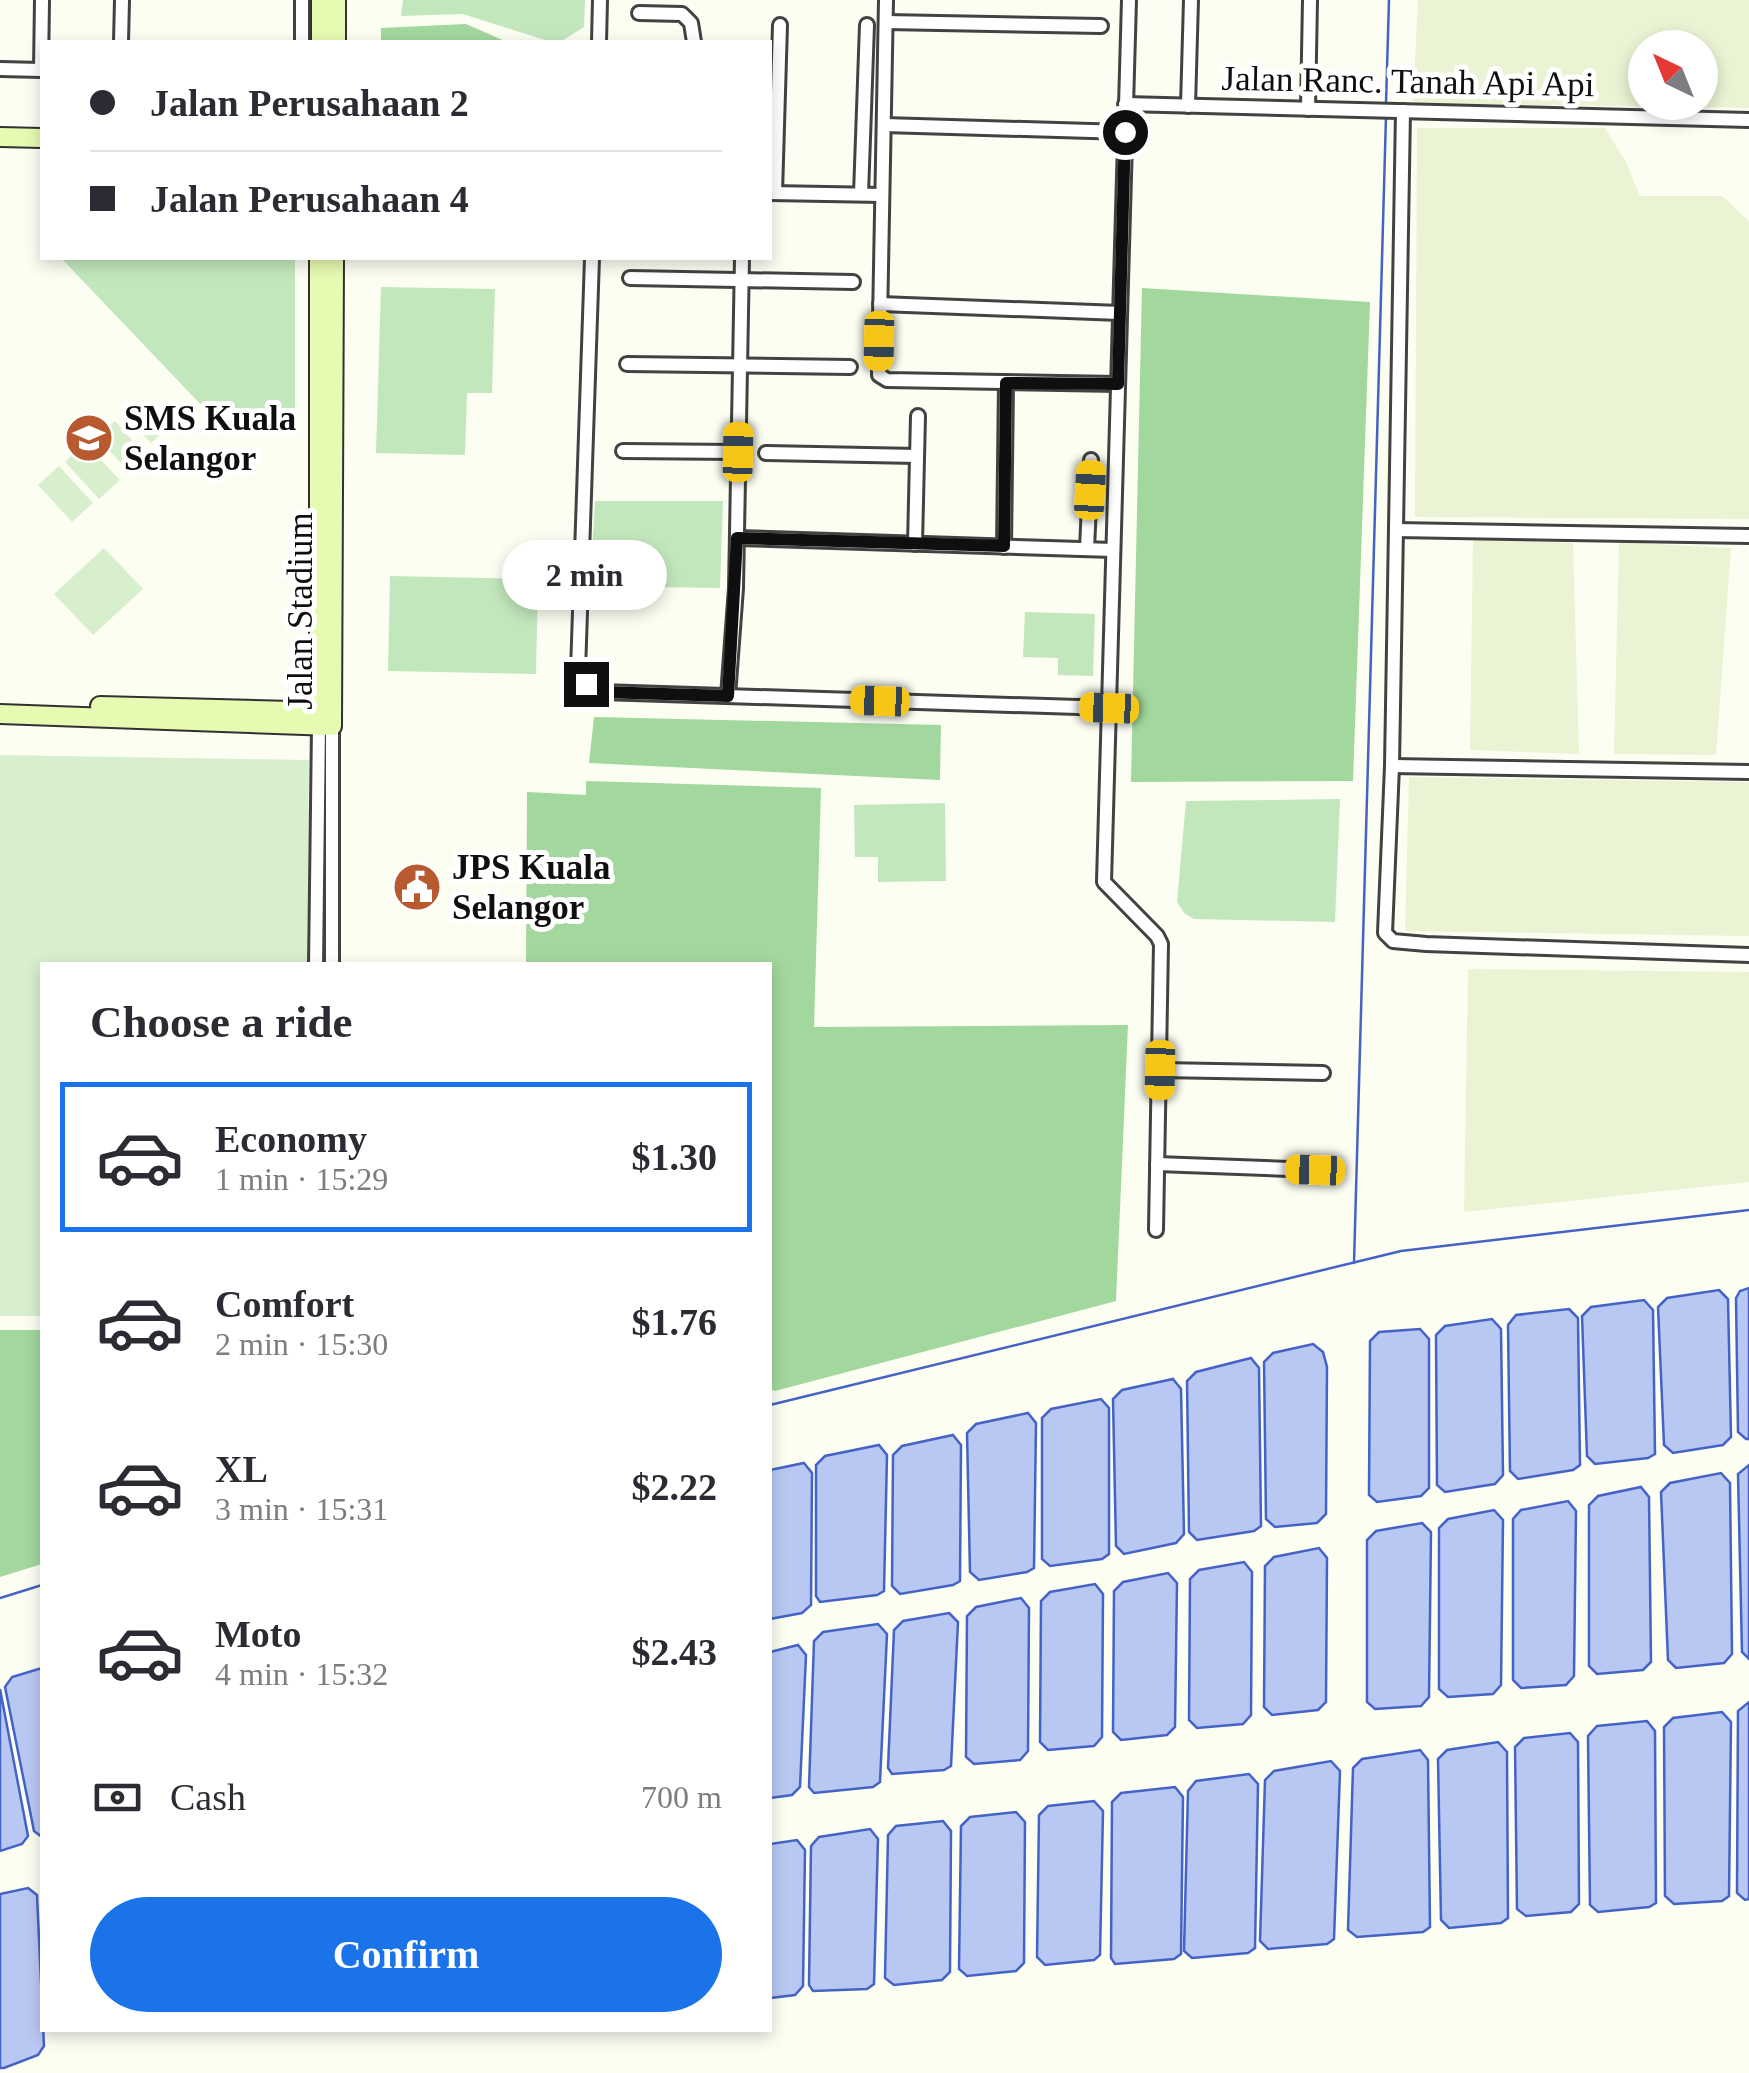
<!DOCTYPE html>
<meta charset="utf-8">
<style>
:root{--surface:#fff;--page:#f2f2f3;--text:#2b2b33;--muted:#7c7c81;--line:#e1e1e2;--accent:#1a73e8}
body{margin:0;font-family:"Times New Roman",serif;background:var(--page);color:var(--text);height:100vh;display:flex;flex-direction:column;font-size:38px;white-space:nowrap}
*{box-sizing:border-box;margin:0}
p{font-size:32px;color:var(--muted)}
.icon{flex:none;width:55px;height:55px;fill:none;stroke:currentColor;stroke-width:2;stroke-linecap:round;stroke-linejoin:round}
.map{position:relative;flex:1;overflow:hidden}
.details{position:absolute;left:40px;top:962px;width:732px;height:1070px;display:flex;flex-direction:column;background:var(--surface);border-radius:0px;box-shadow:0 5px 15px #0003}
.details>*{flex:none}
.top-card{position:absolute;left:40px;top:40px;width:732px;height:220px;border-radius:0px;box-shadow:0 5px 15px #0003;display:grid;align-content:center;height:220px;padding:0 50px;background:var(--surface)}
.needle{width:65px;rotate:317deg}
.controls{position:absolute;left:1628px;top:30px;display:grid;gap:20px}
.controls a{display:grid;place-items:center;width:90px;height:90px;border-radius:50%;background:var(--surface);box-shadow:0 5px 15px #0003;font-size:50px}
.end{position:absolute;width:45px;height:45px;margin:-22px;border:12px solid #0f0f0f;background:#fff;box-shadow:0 0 0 5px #fff}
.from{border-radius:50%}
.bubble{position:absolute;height:70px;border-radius:35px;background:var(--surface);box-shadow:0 5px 15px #0003;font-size:32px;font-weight:600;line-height:70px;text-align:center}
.car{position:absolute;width:30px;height:60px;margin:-30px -15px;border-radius:12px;box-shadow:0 0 8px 2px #0007;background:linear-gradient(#f5c518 24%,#345 0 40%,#f5c518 0 76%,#345 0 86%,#f5c518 0)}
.top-card b{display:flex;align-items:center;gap:35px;height:95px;font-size:38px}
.top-card b+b{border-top:2px solid var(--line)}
.top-card i{width:25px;height:25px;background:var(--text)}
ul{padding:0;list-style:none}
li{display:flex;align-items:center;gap:30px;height:150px;margin:0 20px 15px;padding:0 30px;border:5px solid transparent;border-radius:0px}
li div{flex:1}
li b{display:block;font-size:38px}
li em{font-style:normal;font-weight:600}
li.on{border-color:var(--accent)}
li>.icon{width:90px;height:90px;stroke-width:1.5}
h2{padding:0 50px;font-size:45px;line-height:120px}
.pay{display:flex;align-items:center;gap:25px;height:110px;padding:0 50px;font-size:38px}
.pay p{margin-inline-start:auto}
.primary-button{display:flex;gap:20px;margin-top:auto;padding:20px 50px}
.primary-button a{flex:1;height:115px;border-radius:60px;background:var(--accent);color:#fff;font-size:40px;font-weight:600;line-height:115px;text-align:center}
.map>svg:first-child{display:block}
</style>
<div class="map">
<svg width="1749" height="2073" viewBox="0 0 1749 2073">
<rect width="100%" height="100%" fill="#fcfef2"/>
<g fill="#eaf3d3" fill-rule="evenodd">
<path d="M1418 0H1749V108L1413 103ZM1645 48H1700V102H1645Z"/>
<path d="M1417 128H1605L1626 162 1640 196H1722L1749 221V519L1415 517Z"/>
<path d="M1473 539 1573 543 1579 754 1470 750Z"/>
<path d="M1619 542 1731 548 1716 755 1614 754Z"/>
<path d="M1409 777 1749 782V936L1405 931Z"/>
<path d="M1468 969 1749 972V1182L1464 1212Z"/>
</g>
<g fill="#c3e7bd">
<path d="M403 0H585L584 27 560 42H551L463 14 401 16Z"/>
<path d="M61 258H295V408L205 409Z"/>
<path d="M381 287 495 289 492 393H467L465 455 376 453Z"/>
<path d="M595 501H723L720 588 590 586Z"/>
<path d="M390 576 538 579 536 674 388 671Z"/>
<path d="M1025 612 1095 614 1093 676 1058 675V658L1023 657Z"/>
<path d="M1340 799 1335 922 1194 919 1185 914 1177 902 1186 801Z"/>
<path d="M945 803 946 881 878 882V857H855L854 805Z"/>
</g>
<g fill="#a2d79d">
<path d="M466 24 507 42H381V28Z"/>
<path d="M1142 288 1370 302 1353 781 1131 782Z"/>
<path d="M594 717 941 725 940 780 589 763Z"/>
<path d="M586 781 821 788 814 1027 1128 1025 1116 1301 775 1391 770 1389V965H526L527 792 586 795Z"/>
<path d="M0 1330H42V1564L0 1577Z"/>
</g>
<g fill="#d8efce">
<path d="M143 400 168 427 151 443 126 417Z"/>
<path d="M115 421 138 447 121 463 97 438Z"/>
<path d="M85 443 120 480 99 499 65 462Z"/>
<path d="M59 466 93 503 72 522 38 485Z"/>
<path d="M104 548 143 589 93 635 54 594Z"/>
<path d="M0 755 309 760 307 965H42V1316H0Z"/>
</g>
<g fill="#b9c8f3" stroke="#4563c5" stroke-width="2.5">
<path d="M1749 1288V1439H1746L1738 1432 1736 1298 1740 1291Z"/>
<path d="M1719 1290 1728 1299 1731 1437 1723 1445 1673 1453 1664 1445 1658 1307 1667 1298Z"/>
<path d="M1644 1300 1653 1310 1655 1454 1648 1458 1595 1464 1587 1456 1582 1316 1591 1307Z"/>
<path d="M1569 1309 1578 1318 1580 1465 1573 1470 1518 1479 1510 1471 1508 1325 1516 1315Z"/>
<path d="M1492 1319 1501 1329 1503 1475 1495 1484 1445 1492 1437 1485 1436 1335 1445 1326Z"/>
<path d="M1420 1329 1429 1339V1488L1421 1496 1377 1502 1369 1495 1370 1341 1379 1332Z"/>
<path d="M1313 1344 1323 1352 1327 1367 1326 1514 1317 1523 1275 1527 1266 1519 1264 1362 1273 1353Z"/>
<path d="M1251 1358 1259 1368 1261 1526 1254 1531 1197 1540 1189 1532 1187 1381 1196 1372Z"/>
<path d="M1173 1379 1181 1389 1184 1534 1176 1543 1124 1554 1116 1546 1113 1399 1122 1390Z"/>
<path d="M1101 1399 1109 1408V1554L1102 1559 1050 1566 1042 1559V1418L1051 1409Z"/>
<path d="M1028 1413 1036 1423 1034 1568 1027 1572 979 1580 970 1572 967 1433 976 1424Z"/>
<path d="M953 1435 961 1445 960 1581 953 1585 900 1594 892 1586 893 1455 902 1446Z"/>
<path d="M879 1445 887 1455 884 1591 877 1595 820 1602 816 1596V1465L825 1456Z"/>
<path d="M804 1463 812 1473 811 1605 802 1613 770 1619V1470Z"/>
<path d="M1749 1465V1659L1742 1652 1738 1474Z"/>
<path d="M1721 1473 1730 1483 1732 1654 1724 1663 1676 1668 1668 1660 1661 1492 1670 1483Z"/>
<path d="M1641 1487 1649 1497 1651 1662 1643 1670 1597 1674 1589 1666V1505L1598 1496Z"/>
<path d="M1568 1501 1576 1511 1574 1676 1566 1685 1521 1688 1513 1680V1519L1521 1510Z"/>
<path d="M1494 1510 1503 1520 1501 1685 1493 1694 1448 1697 1439 1689V1528L1448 1519Z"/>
<path d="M1422 1523 1431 1532 1429 1697 1421 1706 1375 1709 1367 1702V1540L1376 1531Z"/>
<path d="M1319 1548 1327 1558 1326 1702 1318 1710 1272 1715 1264 1707 1265 1566 1274 1557Z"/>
<path d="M1244 1562 1252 1572 1251 1715 1243 1724 1197 1728 1189 1720 1190 1579 1199 1570Z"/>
<path d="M1168 1573 1177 1583 1175 1727 1167 1735 1121 1740 1113 1732 1114 1591 1123 1582Z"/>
<path d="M1095 1584 1103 1594 1102 1737 1094 1746 1048 1750 1040 1742 1041 1601 1050 1592Z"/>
<path d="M1021 1598 1029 1608 1028 1751 1020 1760 974 1764 966 1757 967 1616 976 1607Z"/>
<path d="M949 1613 958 1622 951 1766 944 1770 892 1774 888 1768 894 1630 903 1621Z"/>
<path d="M878 1624 887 1634 880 1782 873 1787 814 1793 809 1787 814 1641 823 1632Z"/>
<path d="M798 1645 806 1655 800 1787 792 1795 770 1798V1652Z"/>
<path d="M42 1668V1837L34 1831 5 1687 12 1677Z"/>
<path d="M0 1689 28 1836 22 1844 0 1851Z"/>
<path d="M1749 1702V1899L1745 1900 1737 1893 1738 1711Z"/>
<path d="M1722 1712 1731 1722 1729 1896 1722 1901 1674 1904 1665 1896 1664 1727 1673 1718Z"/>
<path d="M1647 1721 1655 1731 1656 1903 1649 1907 1598 1912 1590 1905 1588 1736 1597 1726Z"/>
<path d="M1570 1733 1578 1742 1579 1904 1571 1912 1526 1916 1517 1909 1515 1747 1524 1738Z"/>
<path d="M1498 1742 1507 1752 1508 1918 1501 1923 1449 1928 1441 1920 1438 1759 1447 1750Z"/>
<path d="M1420 1750 1428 1760 1430 1927 1423 1932 1357 1937 1348 1930 1353 1768 1362 1759Z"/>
<path d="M1331 1761 1340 1771 1334 1939 1327 1944 1268 1949 1260 1941 1265 1780 1274 1771Z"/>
<path d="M1249 1774 1258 1784 1255 1948 1248 1953 1192 1958 1184 1951 1188 1791 1196 1781Z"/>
<path d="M1175 1787 1183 1797 1181 1954 1174 1959 1115 1964 1111 1958 1112 1802 1121 1793Z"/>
<path d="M1094 1801 1103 1811 1100 1955 1094 1960 1045 1965 1037 1957 1039 1815 1048 1806Z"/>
<path d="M1016 1812 1025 1822 1024 1963 1016 1971 967 1976 959 1969 961 1826 970 1817Z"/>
<path d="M943 1821 951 1831 950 1972 942 1980 894 1985 885 1978 888 1835 896 1826Z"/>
<path d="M870 1829 878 1839 874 1984 867 1989 813 1991 809 1985 811 1846 819 1837Z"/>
<path d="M797 1840 805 1850 803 1986 795 1995 770 1998V1844Z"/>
<path d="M28 1888 37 1895 44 2046 38 2055 4 2068H0V1894Z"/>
</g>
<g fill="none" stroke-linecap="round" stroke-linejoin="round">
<g stroke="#4563c5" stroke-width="2.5">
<path d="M1386 103 1389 0"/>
<path d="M1354 1263 1386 116"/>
<path d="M770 1405 1401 1251 1749 1210"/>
<path d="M0 1598 42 1585"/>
</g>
<g stroke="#424242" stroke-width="18">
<g id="street">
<path d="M886 0 879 375 887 380 1118 384"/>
<path d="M1129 0 1104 882 1157 936 1161 944 1156 1230"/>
<path d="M639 13 682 14 691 23 694 42"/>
<path d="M886 22 1101 26"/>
<path d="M121 42 122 0"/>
<path d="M302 42V0"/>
<path d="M599 42 600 0"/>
<path d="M0 69 42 70"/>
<path d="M41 70 42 0"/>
<path d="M1125 104 1749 120"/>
<path d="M1188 106 1191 0"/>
<path d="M1308 109 1310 0"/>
<path d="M1403 111 1392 766 1385 933 1393 941 1426 944 1749 955"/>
<path d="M884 125 1125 132"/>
<path d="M770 193 882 195"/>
<path d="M775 193 780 25"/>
<path d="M861 194 867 25"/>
<path d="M592 258 578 671 586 683 601 692 1109 708"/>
<path d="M630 278 853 282"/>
<path d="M880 304 1120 313"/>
<path d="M627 364 850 367"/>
<path d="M623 451 738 452"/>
<path d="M766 453 917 456"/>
<path d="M1396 530 1749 536"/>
<path d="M737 538 1113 550"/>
<path d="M915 544 918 416"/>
<path d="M1004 547 1006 383"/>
<path d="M1087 549 1091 460"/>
<path d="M728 696 736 588 742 258"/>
<path d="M1392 766 1749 772"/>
<path d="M316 965 319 726"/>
<path d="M332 965V726"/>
<path d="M1160 1070 1323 1073"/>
<path d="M1157 1164 1315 1170"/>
</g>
</g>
<g stroke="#313131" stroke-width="22">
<g id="secondary">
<path d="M321 42V0"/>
<path d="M336 42V0"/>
<path d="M0 137 42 138"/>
<path d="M100 706 329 712"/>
<path d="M0 714 332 726 334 258"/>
<path d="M319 726V258"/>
</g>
</g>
<use href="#street" stroke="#fff" stroke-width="12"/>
<use href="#secondary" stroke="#e7fab1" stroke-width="18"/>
</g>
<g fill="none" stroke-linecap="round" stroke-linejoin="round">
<path stroke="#0f0f0f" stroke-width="12" d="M586 684 601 692 728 696 737 538 1004 546 1006 383 1118 384 1125 132"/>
</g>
<defs>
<g id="school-disc" transform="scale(2.5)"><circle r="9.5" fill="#b75a2f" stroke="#fff"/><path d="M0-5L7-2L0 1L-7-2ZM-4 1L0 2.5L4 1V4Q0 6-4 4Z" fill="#fff"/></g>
<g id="civic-disc" transform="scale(2.5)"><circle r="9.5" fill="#b75a2f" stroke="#fff"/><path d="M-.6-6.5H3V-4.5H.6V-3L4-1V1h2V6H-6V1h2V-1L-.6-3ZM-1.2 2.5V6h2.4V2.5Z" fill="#fff"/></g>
</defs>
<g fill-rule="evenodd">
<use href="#school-disc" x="89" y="438"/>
<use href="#civic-disc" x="417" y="887"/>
</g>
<g text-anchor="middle" stroke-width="10" stroke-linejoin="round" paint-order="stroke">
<g font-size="35" fill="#0f0f0f" stroke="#fff">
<text transform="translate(1408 81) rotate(1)" y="12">Jalan Ranc. Tanah Api Api</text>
<text transform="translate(300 611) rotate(-90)" y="12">Jalan Stadium</text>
</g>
<g font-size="35" font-weight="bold" fill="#0f0f0f" stroke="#fff" text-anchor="start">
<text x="124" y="430">SMS Kuala<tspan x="124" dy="40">Selangor</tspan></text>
<text x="452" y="879">JPS Kuala<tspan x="452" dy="40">Selangor</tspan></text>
</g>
</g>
</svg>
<div class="controls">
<a><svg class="needle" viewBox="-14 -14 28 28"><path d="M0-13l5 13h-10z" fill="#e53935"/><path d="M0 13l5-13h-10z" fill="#7c7c81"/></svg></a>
</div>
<i class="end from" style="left:1125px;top:132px"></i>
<i class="end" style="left:586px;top:684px"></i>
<div class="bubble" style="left:502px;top:540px;width:165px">2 min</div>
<i class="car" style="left:879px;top:341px;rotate:181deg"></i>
<i class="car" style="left:738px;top:452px;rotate:1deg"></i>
<i class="car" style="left:1090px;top:490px;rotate:3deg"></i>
<i class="car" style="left:880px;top:701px;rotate:272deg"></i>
<i class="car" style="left:1109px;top:708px;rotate:272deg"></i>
<i class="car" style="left:1160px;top:1070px;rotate:181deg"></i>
<i class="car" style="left:1315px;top:1170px;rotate:272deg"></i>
<div class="top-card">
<b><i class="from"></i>Jalan Perusahaan 2</b>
<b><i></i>Jalan Perusahaan 4</b>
</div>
<section class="details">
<h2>Choose a ride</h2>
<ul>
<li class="on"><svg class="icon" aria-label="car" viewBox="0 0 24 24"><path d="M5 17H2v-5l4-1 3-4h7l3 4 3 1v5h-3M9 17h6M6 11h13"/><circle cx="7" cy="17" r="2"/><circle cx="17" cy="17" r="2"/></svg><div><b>Economy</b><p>1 min · 15:29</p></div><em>$1.30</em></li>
<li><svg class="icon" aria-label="car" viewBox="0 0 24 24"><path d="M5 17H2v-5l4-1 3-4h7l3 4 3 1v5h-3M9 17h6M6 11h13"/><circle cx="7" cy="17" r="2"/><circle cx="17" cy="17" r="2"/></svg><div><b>Comfort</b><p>2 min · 15:30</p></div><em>$1.76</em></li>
<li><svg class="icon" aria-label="car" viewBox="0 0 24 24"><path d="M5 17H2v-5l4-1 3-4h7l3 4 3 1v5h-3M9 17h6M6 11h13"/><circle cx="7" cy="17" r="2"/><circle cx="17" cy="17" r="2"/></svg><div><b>XL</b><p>3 min · 15:31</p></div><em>$2.22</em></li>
<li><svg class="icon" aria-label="car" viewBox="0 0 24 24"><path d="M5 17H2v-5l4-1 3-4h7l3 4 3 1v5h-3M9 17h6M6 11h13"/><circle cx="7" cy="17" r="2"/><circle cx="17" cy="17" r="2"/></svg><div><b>Moto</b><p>4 min · 15:32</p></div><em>$2.43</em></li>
</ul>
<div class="pay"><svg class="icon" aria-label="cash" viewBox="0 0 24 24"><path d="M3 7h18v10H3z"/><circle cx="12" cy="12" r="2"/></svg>Cash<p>700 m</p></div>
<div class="primary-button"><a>Confirm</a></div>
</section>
</div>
